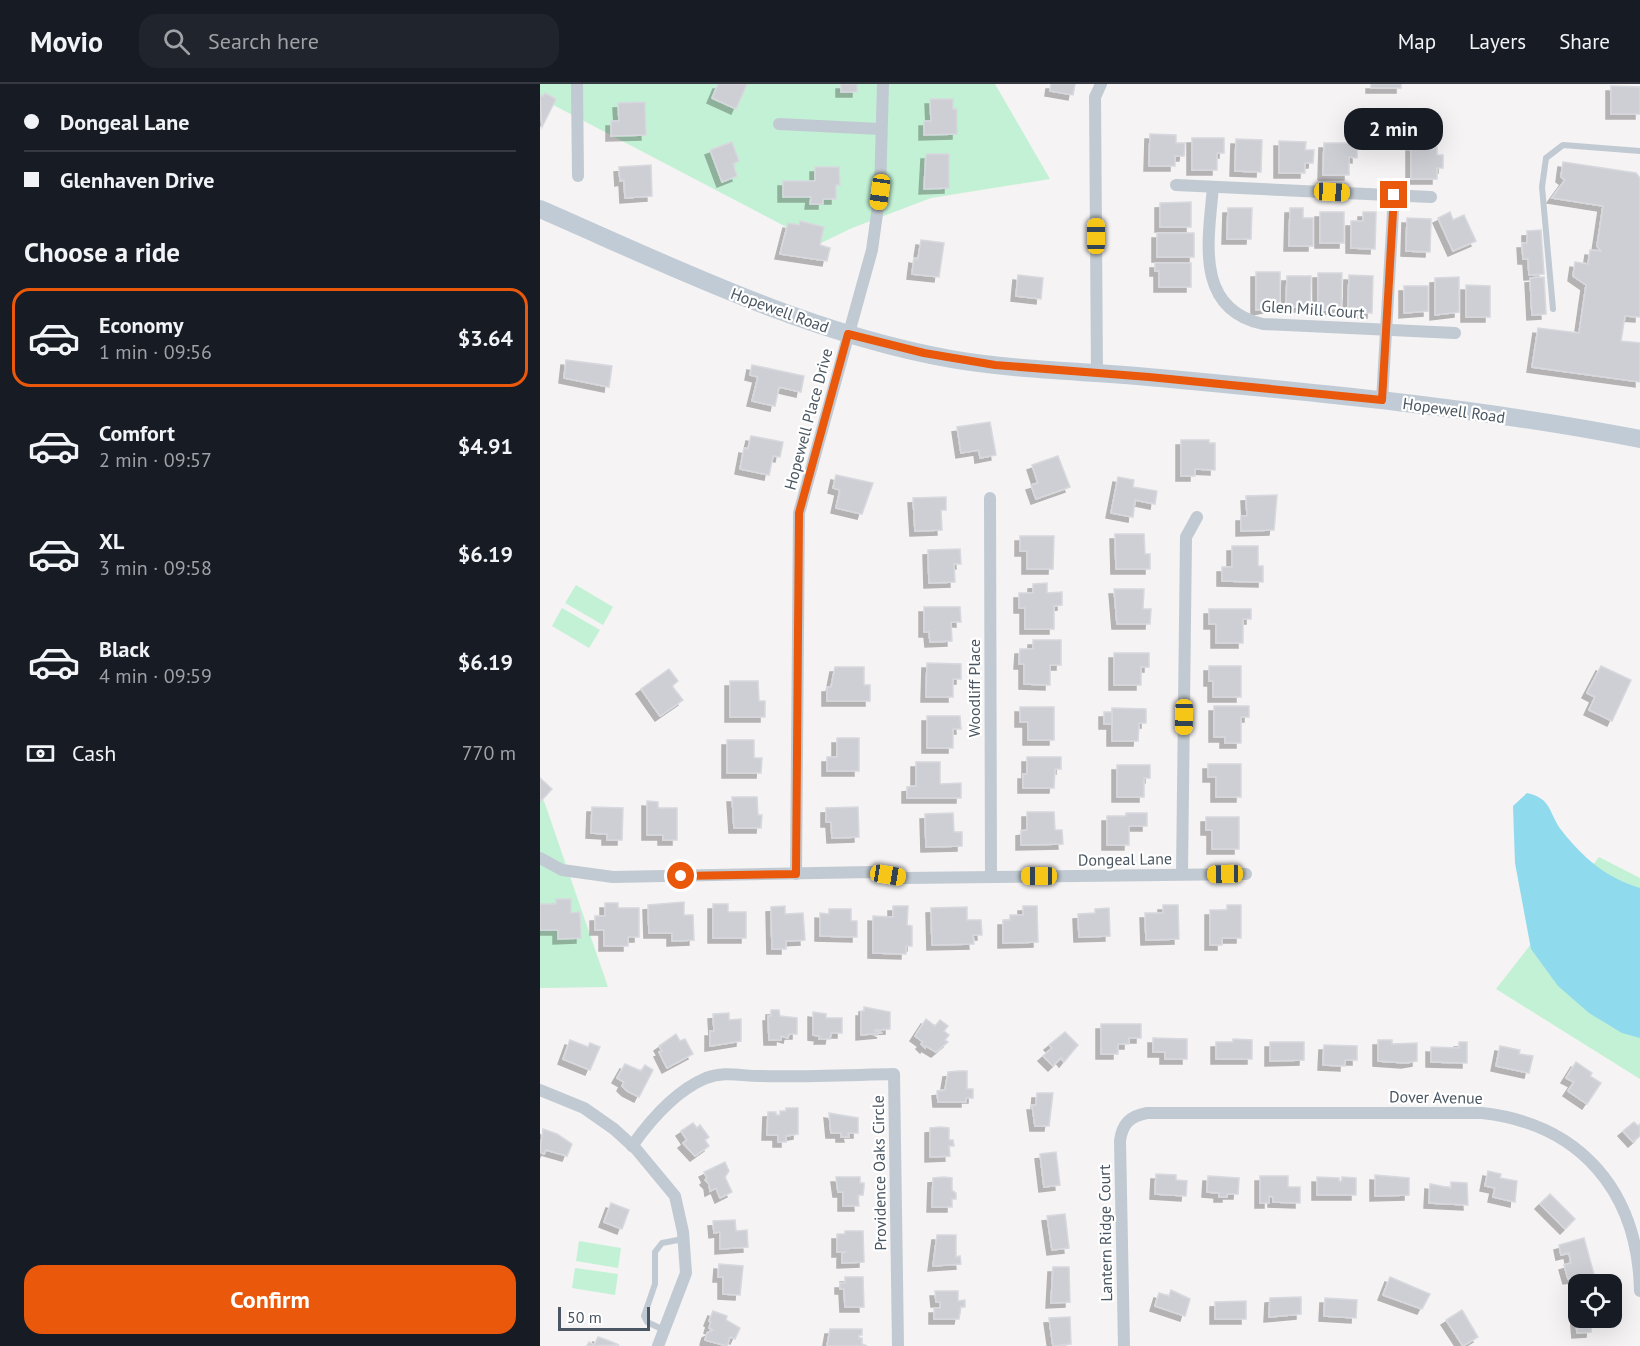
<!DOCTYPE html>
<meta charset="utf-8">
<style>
:root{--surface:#171b24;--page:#20242c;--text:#f1f3f6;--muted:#9ea1a6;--line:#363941;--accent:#ea580c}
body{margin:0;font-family:"PT Sans",sans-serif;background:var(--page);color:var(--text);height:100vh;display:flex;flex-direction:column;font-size:22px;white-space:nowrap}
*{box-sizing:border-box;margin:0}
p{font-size:20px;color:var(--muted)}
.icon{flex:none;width:33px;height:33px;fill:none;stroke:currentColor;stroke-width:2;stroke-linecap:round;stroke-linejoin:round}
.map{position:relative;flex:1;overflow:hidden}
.details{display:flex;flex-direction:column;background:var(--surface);width:540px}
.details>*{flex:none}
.banner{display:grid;align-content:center;height:132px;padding:0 24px;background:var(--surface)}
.fabs{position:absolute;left:1028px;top:1190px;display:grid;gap:12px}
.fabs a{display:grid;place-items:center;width:54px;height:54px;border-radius:12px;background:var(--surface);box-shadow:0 6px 24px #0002;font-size:30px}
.scale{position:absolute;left:18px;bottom:15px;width:92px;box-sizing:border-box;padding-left:6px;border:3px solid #4a5661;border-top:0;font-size:16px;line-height:21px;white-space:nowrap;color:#4a5661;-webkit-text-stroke:4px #fff;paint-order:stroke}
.end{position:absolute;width:27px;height:27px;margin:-14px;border:8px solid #ea580c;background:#fff;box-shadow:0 0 0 3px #fff}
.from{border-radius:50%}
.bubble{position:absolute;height:42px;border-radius:18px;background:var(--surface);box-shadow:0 6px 24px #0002;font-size:20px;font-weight:700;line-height:42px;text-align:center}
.car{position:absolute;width:18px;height:36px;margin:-18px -9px;border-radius:8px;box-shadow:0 0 4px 2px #0007;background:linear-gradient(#f5c518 24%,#345 0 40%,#f5c518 0 76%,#345 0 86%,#f5c518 0)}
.banner b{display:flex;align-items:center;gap:21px;height:57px;font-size:22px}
.banner b+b{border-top:2px solid var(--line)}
.banner i{width:15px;height:15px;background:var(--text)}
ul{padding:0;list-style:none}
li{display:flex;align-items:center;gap:18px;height:99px;margin:0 12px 9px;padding:0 12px;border:3px solid transparent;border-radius:18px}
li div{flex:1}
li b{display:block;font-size:22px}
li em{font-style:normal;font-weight:700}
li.on{border-color:var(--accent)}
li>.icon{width:54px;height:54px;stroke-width:1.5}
h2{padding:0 24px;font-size:27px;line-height:72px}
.pay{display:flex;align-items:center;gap:15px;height:66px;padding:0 24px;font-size:22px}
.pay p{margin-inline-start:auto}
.cta{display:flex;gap:12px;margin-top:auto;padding:12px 24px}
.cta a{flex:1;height:69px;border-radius:18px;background:var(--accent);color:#fff;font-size:24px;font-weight:700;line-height:69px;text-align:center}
header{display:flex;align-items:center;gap:36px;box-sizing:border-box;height:84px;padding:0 30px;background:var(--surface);border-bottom:2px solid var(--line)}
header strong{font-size:28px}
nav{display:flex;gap:33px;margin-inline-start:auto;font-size:21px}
.search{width:420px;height:54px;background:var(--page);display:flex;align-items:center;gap:15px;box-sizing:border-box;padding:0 21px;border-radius:18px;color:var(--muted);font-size:22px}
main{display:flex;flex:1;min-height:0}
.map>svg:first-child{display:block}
</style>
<header>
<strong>Movio</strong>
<div class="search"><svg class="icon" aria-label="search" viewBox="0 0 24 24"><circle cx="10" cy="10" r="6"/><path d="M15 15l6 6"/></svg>Search here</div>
<nav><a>Map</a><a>Layers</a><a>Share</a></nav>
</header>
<main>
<section class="details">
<div class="banner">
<b><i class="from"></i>Dongeal Lane</b>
<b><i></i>Glenhaven Drive</b>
</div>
<h2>Choose a ride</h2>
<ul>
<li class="on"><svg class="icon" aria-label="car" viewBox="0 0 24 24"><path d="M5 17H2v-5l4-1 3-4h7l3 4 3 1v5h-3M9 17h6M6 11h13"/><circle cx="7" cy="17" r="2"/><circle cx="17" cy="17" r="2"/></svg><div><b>Economy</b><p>1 min · 09:56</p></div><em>$3.64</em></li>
<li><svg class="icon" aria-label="car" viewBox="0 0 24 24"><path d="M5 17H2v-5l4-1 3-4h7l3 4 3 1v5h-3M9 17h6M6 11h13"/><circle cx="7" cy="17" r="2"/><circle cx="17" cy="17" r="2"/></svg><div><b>Comfort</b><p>2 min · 09:57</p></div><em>$4.91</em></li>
<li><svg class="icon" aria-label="car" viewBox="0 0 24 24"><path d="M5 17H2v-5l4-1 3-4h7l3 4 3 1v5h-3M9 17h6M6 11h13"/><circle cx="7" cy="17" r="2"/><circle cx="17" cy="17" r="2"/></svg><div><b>XL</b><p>3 min · 09:58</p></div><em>$6.19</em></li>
<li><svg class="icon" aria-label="car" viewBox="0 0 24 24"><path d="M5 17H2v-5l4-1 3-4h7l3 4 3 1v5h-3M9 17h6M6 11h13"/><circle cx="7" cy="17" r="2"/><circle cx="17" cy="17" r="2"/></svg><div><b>Black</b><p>4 min · 09:59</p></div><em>$6.19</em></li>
</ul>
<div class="pay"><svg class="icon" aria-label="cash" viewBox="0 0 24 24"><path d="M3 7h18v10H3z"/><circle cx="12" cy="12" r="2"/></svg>Cash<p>770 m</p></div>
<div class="cta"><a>Confirm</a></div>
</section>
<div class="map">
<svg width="1100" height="1262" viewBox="0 0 1100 1262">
<defs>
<filter id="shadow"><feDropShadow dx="-5" dy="5" stdDeviation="0" flood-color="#0004"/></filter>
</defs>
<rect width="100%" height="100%" fill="#f5f3f3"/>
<g fill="#c3f1d5">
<path d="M0 0H455L510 95 391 114 312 144 279 160 0 14Z"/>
<path d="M36 501 73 523 63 541 25 519Z"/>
<path d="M22 524 60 546 49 564 12 542Z"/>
<path d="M0 713 4 717 68 903 0 904Z"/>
<path d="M1059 773 1100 794V995L956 905Z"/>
<path d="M39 1157 81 1164 78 1184 36 1177Z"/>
<path d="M35 1184 78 1190 75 1211 32 1204Z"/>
</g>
<path fill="#90daee" d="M987 709C1013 715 1008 729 1022 747 1044 775 1067 794 1100 804V954L1082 949 1049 929 1018 902 991 865 975 779 973 722Z"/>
<g fill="#cdcfd5" stroke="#d7d9de" stroke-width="1.5" filter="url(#shadow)">
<path d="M178 0H207L196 25 172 14Z"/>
<rect x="301" y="0" width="16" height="8"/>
<path d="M511 0H535L533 11 510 7Z"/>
<rect x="831" y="0" width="30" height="4"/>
<path d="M1071 2 1100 3V30H1071Z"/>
<path d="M5 9 16 15 2 43 0 11 3 12Z"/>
<path d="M390 15H413V25H417V50L384 51V37H391Z"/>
<path d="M105 18 106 51 71 52V37H79L78 19Z"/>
<path d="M610 50 636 51V59H645L644 72H635V82H609Z"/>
<path d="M652 54H684V69H677V86H652Z"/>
<path d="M696 55 722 56 721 88 695 87Z"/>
<path d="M739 57 766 58 765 66H774L773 79H765V89H739Z"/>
<path d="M192 58 199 77 193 80 197 92 182 98 170 66Z"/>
<path d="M784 59H817V74L809 73V91H783Z"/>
<path d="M871 62 897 63V71H903V84H897V95H871Z"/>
<path d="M386 70H409V104L384 105Z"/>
<path d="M1023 78 1096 89 1100 94V233L1085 232 1081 257 1100 259V298L992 283 998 244 1039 249 1046 201 1033 192 1035 178 1048 180 1050 166 1061 167 1057 162 1063 122 1012 114 1025 96 1021 93Z"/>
<path d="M111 81 112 112 85 114 84 96 80 97 79 83Z"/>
<path d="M275 83H299L300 101H296V115H283V120H270L271 113H243V97H275Z"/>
<path d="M651 118V143H620V119Z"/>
<path d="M688 124H712L711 155H687Z"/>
<path d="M750 124H763V134H773V162H749Z"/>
<rect x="780" y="128" width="24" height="31"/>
<path d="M823 128H836L835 165 811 164V137H823Z"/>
<path d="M910 128 913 136 924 131 936 157 913 167 898 134Z"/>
<path d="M867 134 891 135 890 168 866 167Z"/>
<path d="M260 137 284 143 280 161 290 164 287 177 240 170 248 139 259 141Z"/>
<path d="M1001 146 1004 190 989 191 988 175H983L982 159H987V147Z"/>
<rect x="617" y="149" width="37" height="24"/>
<path d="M381 156 404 159 399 193 372 190 374 174 378 175Z"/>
<path d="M615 179H651V203H619V187H615Z"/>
<path d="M716 188H740V222L716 226Z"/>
<path d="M778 189H802L801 224 778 227Z"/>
<path d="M478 191 503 194 501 215 476 212Z"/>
<path d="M809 191 833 192 832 229H819V225L808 224Z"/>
<path d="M747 192H771L770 223H746Z"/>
<path d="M919 193V228L895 231V194Z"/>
<path d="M1004 193 1006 230 992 231 990 194Z"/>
<path d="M926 201 950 202V233H926Z"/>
<path d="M864 202H888V227L864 229Z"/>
<path d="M26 276 72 282 69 303 24 294Z"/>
<path d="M212 281 264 292 261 308 239 303 235 322 212 317 218 293 210 291Z"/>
<path d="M450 338 456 371 440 374 439 366 421 369 417 343Z"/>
<path d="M211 352 243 358 240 373 233 372 229 391 200 385 204 364 208 365Z"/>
<path d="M641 356H669V359H675V386L655 385V392H641Z"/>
<path d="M518 372 530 403 496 415 491 401 498 399 492 381Z"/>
<path d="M296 391 333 399 322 430 296 424 300 406 293 404Z"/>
<path d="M578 393 594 396 593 403 617 407 615 420 595 416 593 433 571 429Z"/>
<path d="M737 411 734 446 701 447V432H707L706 412Z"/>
<path d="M406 413V426H401L402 446 375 447 373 414Z"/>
<path d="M575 450H604L605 470H610V485H576Z"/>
<path d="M480 452H514L513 485H487V467H480Z"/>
<path d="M692 462H718V482H723V498L682 497V483H692Z"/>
<path d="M420 465 421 480H414L415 498 389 499 388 466Z"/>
<path d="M507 499V509L522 508V521L514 522V545H485V524H479V509H493V500Z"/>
<path d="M574 505H604L603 525H611L610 540H577Z"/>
<path d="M384 523H420L421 538H411L412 557 390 558 389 548H384Z"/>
<path d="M669 525H711V535H703V559H676V540H669Z"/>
<path d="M493 556H521V581H510V601L484 600V580H479L480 565H493Z"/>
<path d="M574 569H609V583H601V601H574Z"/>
<path d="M387 579 421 580V595H413V613H386Z"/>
<path d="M669 582H701V613H673V597H669Z"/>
<path d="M1061 582 1091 596 1072 637 1049 626 1055 613 1047 609Z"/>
<path d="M295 583H324V601H330V617H287V603H291Z"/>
<path d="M129 585 138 597 132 602 143 616 120 632 101 605Z"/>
<path d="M190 597H218L219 617H225V633H190Z"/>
<path d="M674 622H709V633H701V659H685V653H674Z"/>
<path d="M480 623H514V656H488V638H480Z"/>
<path d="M572 624 606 625V639H599L598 657H572Z"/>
<rect x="564" y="628" width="8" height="12"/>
<path d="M387 632H420L421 645H413V664H387Z"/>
<path d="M297 654H319V687H287V673H297Z"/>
<path d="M187 656H214V674H222L221 689H187Z"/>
<path d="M487 673H521V685H515L514 704H483V690H487Z"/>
<path d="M376 678H400V700L421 699V714H367V703L376 702Z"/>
<path d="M668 680H701V713H676V693H668Z"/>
<path d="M577 681H610V694H604V713H577Z"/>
<path d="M0 694 12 705 0 718Z"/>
<path d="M192 713H217L218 731H222L221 744H194Z"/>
<path d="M107 717 118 718V724H137V756H123V751H107Z"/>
<path d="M52 723 83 724 82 756H67V750L51 749Z"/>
<path d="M318 723 319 753 292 754 291 738H286V724Z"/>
<path d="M487 728H514L515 746H522L523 760 481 761V747L487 746Z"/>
<path d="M413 729 414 748H422V762L386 763 385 730Z"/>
<path d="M586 729H607V742H589V761H567V732H586Z"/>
<path d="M666 733H699V765H672V746H666Z"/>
<path d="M16 815H31V829L40 828 41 854 18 855V846H0V820H16Z"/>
<path d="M144 818V831H153L154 856 132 857V849H109L108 821Z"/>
<path d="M65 819H78V824H99V853H88V862H64V846H55V832H65Z"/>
<path d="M173 820H188V828H206V854H173Z"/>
<path d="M623 821H638L639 855 606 856 605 829H623Z"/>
<path d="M687 821H701V854H682V861H670V826H687Z"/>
<path d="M245 822V830L263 829 265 856 246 857V865H232L231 823Z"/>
<path d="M353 822H368L367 841 372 842V862H366V870L333 869V832L353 833Z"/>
<path d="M483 822H497L498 858 463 859V836H470V831H483Z"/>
<path d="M427 823V836H441L442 851H433L434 860 392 861 391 824Z"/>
<path d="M569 824 570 852 539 853 538 830 555 829V825Z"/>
<path d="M289 825H311V837H317V853L280 852V829L289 830Z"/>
<path d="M324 923 350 928V945L334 946 342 949 321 951V927H324Z"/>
<path d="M231 926H239L240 932 257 934V950H249L248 954 241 952V956H229L228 932H231Z"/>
<path d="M273 928 286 930V934H302V949H291L290 955H279L280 952 273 951Z"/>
<path d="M189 929V936L201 935V957L170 962V947H174L173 930Z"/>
<path d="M386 935 395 942 400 936 408 942 404 947 409 951 405 956 408 958 396 968 386 962 385 964 381 960 383 958 375 952Z"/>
<path d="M561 940H601V954H589V960H578V970H561Z"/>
<path d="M525 948 538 961 524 978 521 974 513 982 503 972 512 964 509 961Z"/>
<path d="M136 950 140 957 145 955 153 970 127 984 119 968 122 967 119 962Z"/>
<path d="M613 954 647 955V975H625V968H613Z"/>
<path d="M693 955 712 956V975H676V958H693Z"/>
<path d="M30 956 48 963 50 959 60 963 50 986 23 975Z"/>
<path d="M838 956H852V960L877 959V977L866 979 838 977Z"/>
<path d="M730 958H764V976L730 977Z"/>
<path d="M919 958H927V979L891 978V963L919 964Z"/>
<path d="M784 961 817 962V976H805V982L783 981Z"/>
<path d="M960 962 980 966 979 970 993 972 989 989 956 982Z"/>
<path d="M1036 978 1052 989 1050 992 1061 999 1047 1020 1028 1007 1034 998 1026 994Z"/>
<path d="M85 980 101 987 105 981 113 986 99 1013 87 1007 82 1002 84 998 77 994Z"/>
<path d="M418 987H427V1005H433V1014H426V1018H398L397 1007 405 1006 408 988Z"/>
<path d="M497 1009H513L509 1042H495L492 1021H496Z"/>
<path d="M246 1024H258V1050L246 1052V1058H238V1051H227L228 1028H236V1031H240V1027H246Z"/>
<path d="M289 1029 318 1034V1049H308L309 1053H301V1049H291Z"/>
<path d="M1094 1038 1098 1042 1100 1040V1052L1093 1058 1083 1047Z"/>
<path d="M153 1039 157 1044 160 1041 169 1053 165 1056 169 1062 155 1072 143 1059 147 1056 141 1047Z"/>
<path d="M401 1043 409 1044V1056H413L414 1062H409L410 1072 390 1073V1044Z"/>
<path d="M3 1045 17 1050 32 1060 27 1072 6 1066 4 1070 0 1068Z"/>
<path d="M516 1068 520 1101 504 1103 500 1070Z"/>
<path d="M185 1078 189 1087 185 1093 192 1108 180 1114 176 1104 170 1107 169 1100 165 1096 167 1094 164 1088Z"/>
<path d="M948 1087 961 1090 960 1094 977 1097 975 1118 953 1113 955 1104 945 1102Z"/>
<path d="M616 1090 636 1091V1096L647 1097 646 1112 615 1110Z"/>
<path d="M835 1091 869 1094V1111L835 1112Z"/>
<path d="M668 1092 699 1094 698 1110H687V1113H679V1109L667 1108Z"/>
<path d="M720 1092H748V1103H760V1119L733 1118V1113L729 1112V1119H720Z"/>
<path d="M296 1093H320V1099H324V1103L323 1111H318L319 1122H303V1108H298Z"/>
<path d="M404 1093 412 1094V1106L416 1109V1115H412V1123H392L393 1094Z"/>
<path d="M777 1093 799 1094V1097H802V1093L816 1094V1111H777Z"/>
<path d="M911 1098 927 1099 928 1121 889 1119 890 1100 911 1104Z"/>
<path d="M1010 1110 1035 1135 1025 1145 1000 1120Z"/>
<path d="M71 1119 89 1126 82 1145 64 1138Z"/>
<path d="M525 1130 529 1164 512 1166 507 1132Z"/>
<path d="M195 1136 196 1147 207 1146 208 1163 180 1165V1148L174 1149 173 1137Z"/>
<path d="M305 1147H323L324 1178 302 1179V1170L305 1168H297V1150H305Z"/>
<path d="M397 1151H416V1173L420 1172 421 1180 393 1182Z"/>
<path d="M1044 1154 1055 1194 1036 1199 1035 1194 1028 1195 1024 1181 1031 1179 1029 1169 1021 1171 1019 1161Z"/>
<path d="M179 1180 203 1182 200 1211 183 1210V1193H178Z"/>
<path d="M513 1183H529L530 1218 511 1219Z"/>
<path d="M305 1193H323L324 1223H305L304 1205H300V1199H305Z"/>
<path d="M850 1193 890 1210 882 1225 843 1211Z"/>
<path d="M631 1206 650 1215 645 1232 615 1222 619 1209 629 1212Z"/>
<path d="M395 1207H418V1217L425 1216V1223H421L419 1235H394V1224H400V1218H396Z"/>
<path d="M761 1213V1230L729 1233 730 1214Z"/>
<path d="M785 1214 817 1216 816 1234 784 1232Z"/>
<path d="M1034 1215H1038V1233H1052L1051 1248 1037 1249Z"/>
<path d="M706 1217V1235H675V1218Z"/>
<path d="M922 1226 938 1253 923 1262 906 1236Z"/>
<path d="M173 1227 187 1232 186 1236 200 1244 195 1255 190 1253 187 1262 165 1256 167 1249 173 1246 169 1244 171 1238 169 1237Z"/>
<path d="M530 1233 531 1260 513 1262 509 1234Z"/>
<path d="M290 1245H322V1251H319V1254H322V1260L327 1262H287Z"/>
<path d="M58 1253 67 1256 79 1261 47 1262 49 1258 54 1261Z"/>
</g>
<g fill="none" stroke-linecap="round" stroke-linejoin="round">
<g stroke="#c1cad2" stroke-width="6">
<path d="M1013 225 1002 103 1006 74 1023 61 1100 67"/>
<path d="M124 1246 107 1238 104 1232 115 1200V1168L122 1159 143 1155"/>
</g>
<g stroke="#c1cad2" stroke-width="12">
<path d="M37 0 38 92"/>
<path d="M239 40 340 45"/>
<path d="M636 101 891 113"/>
<path d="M673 103C668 158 655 225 723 240L915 249"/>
<path d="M557 290 555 13 561 0"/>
<path d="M842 316 854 111"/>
<path d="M450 414 451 793"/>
<path d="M0 774 22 786 73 793 332 788 364 794 706 790"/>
<path d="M256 790 259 429 332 166 340 108 343 0"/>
<path d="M642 790 646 453 657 433"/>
<path d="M0 1006 44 1024 74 1045 96 1065 135 1112 143 1148 146 1189 118 1262"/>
<path d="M92 1062C111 1035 135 1007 166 994 185 987 201 992 220 992 265 993 309 991 354 990L358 1262"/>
<path d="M584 1262 580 1057C582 1040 590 1032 607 1029H942C1041 1040 1098 1108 1100 1207"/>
</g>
<path stroke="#c1cbd6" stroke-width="18" d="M0 125C133 183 266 249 411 275 480 287 550 287 620 294 781 309 942 324 1100 355"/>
</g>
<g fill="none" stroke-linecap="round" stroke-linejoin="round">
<path stroke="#ea580c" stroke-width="8" d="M141 792 256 790 259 429 308 250 384 269 455 281 609 293 842 316 854 111"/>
</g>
<g text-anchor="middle" stroke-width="4.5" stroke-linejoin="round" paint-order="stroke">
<g font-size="16" fill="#4a5661" stroke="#fff">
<text transform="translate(773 225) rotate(4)" y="6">Glen Mill Court</text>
<text transform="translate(240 226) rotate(20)" y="6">Hopewell Road</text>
<text transform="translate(914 326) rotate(8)" y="6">Hopewell Road</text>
<text transform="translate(268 335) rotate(-75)" y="6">Hopewell Place Drive</text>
<text transform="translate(434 604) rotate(-90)" y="6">Woodliff Place</text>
<text transform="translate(585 775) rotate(-1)" y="6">Dongeal Lane</text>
<text transform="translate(896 1013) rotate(1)" y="6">Dover Avenue</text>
<text transform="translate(339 1089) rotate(-91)" y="6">Providence Oaks Circle</text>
<text transform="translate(565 1149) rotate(-91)" y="6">Lantern Ridge Court</text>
</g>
</g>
</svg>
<div class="fabs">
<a><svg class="icon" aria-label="locate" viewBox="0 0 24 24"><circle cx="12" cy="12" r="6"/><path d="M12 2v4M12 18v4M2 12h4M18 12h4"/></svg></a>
</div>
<div class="scale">50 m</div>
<i class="end from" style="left:141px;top:792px"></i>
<i class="end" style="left:854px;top:111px"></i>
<div class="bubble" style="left:804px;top:24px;width:99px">2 min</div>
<i class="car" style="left:340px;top:108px;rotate:188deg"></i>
<i class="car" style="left:792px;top:108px;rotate:93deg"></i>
<i class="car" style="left:556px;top:152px;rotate:0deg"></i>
<i class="car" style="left:644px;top:633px;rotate:181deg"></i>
<i class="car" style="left:685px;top:790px;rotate:269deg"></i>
<i class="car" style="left:348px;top:791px;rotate:99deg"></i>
<i class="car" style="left:499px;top:792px;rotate:270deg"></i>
</div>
</main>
